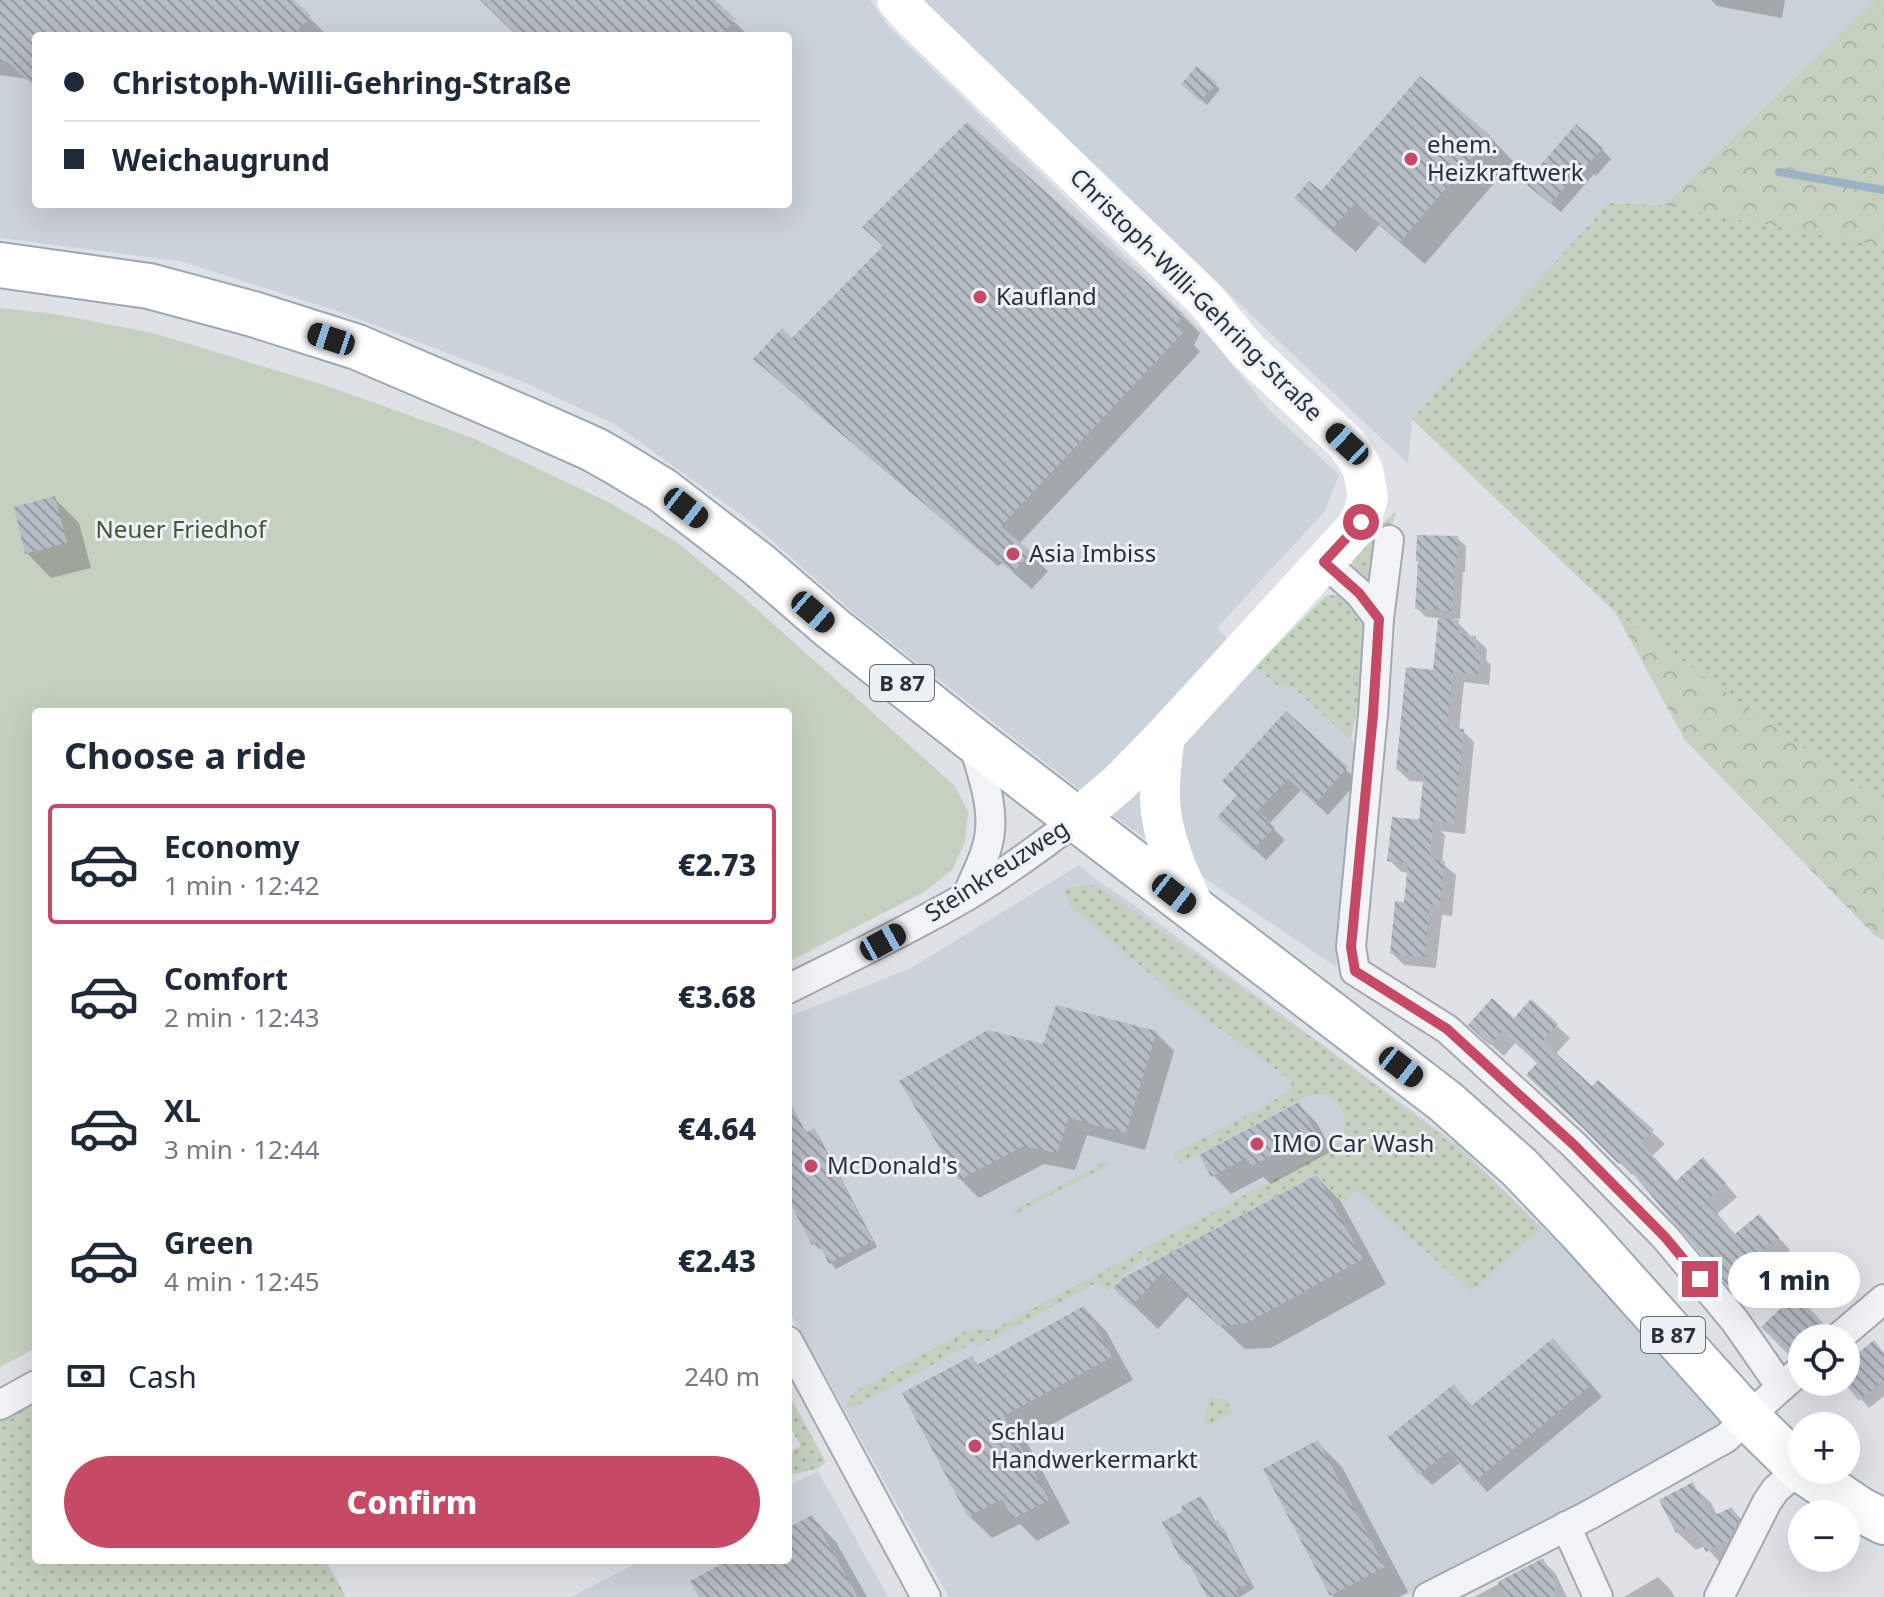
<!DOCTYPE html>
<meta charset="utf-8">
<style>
:root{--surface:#fff;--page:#f6f6f7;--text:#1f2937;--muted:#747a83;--line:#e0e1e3;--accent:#c64965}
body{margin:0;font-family:"Noto Sans",sans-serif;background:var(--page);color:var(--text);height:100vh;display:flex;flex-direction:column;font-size:30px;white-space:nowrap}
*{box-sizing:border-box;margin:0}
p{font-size:26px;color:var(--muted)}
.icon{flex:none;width:44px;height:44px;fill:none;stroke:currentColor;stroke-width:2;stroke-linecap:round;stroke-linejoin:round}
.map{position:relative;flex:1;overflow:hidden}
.side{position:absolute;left:32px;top:708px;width:760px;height:856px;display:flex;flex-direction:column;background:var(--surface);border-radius:8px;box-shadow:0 8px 32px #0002}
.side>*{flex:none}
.hud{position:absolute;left:32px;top:32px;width:760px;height:176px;border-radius:8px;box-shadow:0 8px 32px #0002;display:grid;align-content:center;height:176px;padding:0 32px;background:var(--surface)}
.controls{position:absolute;left:1788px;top:1324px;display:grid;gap:16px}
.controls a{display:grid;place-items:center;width:72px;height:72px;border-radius:50%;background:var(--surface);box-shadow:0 8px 32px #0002;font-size:40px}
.end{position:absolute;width:36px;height:36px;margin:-18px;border:10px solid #c64965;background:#fff;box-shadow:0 0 0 4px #fff}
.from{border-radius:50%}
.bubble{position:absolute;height:56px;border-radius:28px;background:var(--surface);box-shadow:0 8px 32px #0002;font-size:26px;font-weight:800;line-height:56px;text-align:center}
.car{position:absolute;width:24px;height:48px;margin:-24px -12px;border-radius:10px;box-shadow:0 0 6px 2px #0007;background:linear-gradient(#222 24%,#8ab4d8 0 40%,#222 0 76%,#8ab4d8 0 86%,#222 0)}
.hud b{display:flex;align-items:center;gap:28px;height:76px;font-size:30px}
.hud b+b{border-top:2px solid var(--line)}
.hud i{width:20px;height:20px;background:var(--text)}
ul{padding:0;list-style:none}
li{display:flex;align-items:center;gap:24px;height:120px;margin:0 16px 12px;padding:0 16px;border:4px solid transparent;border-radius:8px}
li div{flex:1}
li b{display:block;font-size:30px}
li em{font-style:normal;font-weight:800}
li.on{border-color:var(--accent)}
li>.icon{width:72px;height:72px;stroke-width:1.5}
h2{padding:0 32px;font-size:36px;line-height:96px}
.pay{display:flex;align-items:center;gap:20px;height:88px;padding:0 32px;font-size:30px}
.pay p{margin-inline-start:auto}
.action{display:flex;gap:16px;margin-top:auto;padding:16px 32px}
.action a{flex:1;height:92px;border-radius:48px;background:var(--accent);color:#fff;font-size:32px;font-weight:800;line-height:92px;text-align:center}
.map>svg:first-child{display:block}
</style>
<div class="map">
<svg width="1884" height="1597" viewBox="0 0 1884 1597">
<defs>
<pattern id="grass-dots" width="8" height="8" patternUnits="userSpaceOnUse" patternTransform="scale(2)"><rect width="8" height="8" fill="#c5d0c0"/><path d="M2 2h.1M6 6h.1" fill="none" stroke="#a9b3a6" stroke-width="1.8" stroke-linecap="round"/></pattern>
<pattern id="forest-crowns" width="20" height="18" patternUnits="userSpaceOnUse" patternTransform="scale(2)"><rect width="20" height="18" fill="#c5d0c0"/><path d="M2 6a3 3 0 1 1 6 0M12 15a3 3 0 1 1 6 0" fill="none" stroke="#a9b3a6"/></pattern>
<pattern id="building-back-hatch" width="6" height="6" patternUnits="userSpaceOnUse" patternTransform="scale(2)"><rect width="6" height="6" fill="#b6bcc3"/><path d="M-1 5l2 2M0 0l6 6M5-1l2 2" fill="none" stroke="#9499a0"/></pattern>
</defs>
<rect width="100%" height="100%" fill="#dee2e7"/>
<g fill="#ccd2d9" fill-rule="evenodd">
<path d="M0 0H870L888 26 1213 341 1270 411 1339 475 1325 511 1217 628 1255 667 1279 687 1290 685 1359 747 1336 967 1119 820 855 614 751 522 616 425 526 383 343 313 180 261 0 238ZM36 36H788V204H36Z"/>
<path d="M921 0H1875L1664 205 1609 203 1412 419 1408 464Z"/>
<path d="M1079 865 1094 878 1134 905 1458 1145 1583 1267 1730 1425 1403 1597H949L788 1309V1017L911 968Z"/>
<path d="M818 1471 888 1597H571L643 1560H788V1486Z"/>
</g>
<g fill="url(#grass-dots)">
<path d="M1609 203 1664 205 1884 247V806L1615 612 1412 419Z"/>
<path d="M1396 511 1378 581H1363L1354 572 1352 559 1362 543Z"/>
<path d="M1341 594 1369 622V648L1351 740 1290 685 1279 687 1255 667 1326 596Z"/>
<path d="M1088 884 1099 887 1323 1046 1434 1130 1486 1174 1541 1229 1471 1291 1356 1190 1342 1205 1317 1175 1151 1263 1144 1257 1107 1291 1098 1282 977 1347 974 1342 850 1409 847 1403 854 1392 966 1331 977 1329 993 1330 1329 1150C1334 1146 1341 1141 1343 1135 1349 1121 1342 1100 1326 1095 1324 1094 1314 1094 1312 1094L1180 1164 1174 1154 1290 1092 1292 1081 1187 1005 1071 907 1064 889Z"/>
<path d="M1104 1162 1109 1165 1014 1215 1015 1210Z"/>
<path d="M788 1393 826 1462 818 1469 788 1475V1453L801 1446 788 1423Z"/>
<path d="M1210 1396 1225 1400 1234 1412 1207 1426 1203 1423Z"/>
<path d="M36 1401V1560H326L346 1597H0V1421Z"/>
</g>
<g fill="url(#forest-crowns)">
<path d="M1875 0H1884V247L1664 205Z"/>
<path d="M1615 612 1884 806V941L1873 934 1685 740Z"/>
</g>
<path fill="#c5d0c0" d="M0 308 55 314 153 333 324 385 473 438 610 503 678 543 743 597 955 786 968 812 965 841 953 869 924 892 788 962V712H36V1348L0 1367Z"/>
<g fill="#0003">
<path d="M0 0H291L327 35 36 36V87L28 79 0 75Z"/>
<path d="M481 0H712L749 36H519Z"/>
<path d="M1711 0H1785L1782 18 1717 6Z"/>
<path d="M1421 79 1490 137 1513 161 1425 264 1379 225 1356 252 1321 222 1297 198 1322 194Z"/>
<path d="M1215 84 1220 89 1207 105 1189 89Z"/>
<path d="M1602 149 1611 159 1596 176 1594 174 1561 212 1537 192Z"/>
<path d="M1182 315 1200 333 1194 345 1200 352 1019 544 1048 571 1032 589 1002 563 998 566 774 377 756 359 792 340Z"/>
<path d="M54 498 79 523 91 568 51 578 27 553Z"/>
<path d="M1457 538 1466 546 1465 572H1463L1460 619H1454L1469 634V637L1475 638 1487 649 1486 660 1491 665 1489 685 1464 682 1459 730 1463 731 1474 742 1465 834 1440 831 1445 835 1442 863 1456 875 1452 916 1442 915 1436 968 1404 965 1392 953 1406 904 1409 873 1402 872 1389 860 1425 823V782L1410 781 1398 770 1434 672 1440 618 1426 617 1417 608Z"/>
<path d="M1286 714 1358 781 1328 815 1301 790 1269 824 1285 840 1266 860 1232 829 1239 796Z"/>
<path d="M1531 1002 1570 1038 1555 1055 1592 1089 1599 1083 1665 1144 1652 1156 1676 1183 1716 1172 1737 1197 1717 1214 1736 1236 1771 1229 1790 1250 1766 1271 1769 1273 1742 1297 1635 1173 1632 1175 1592 1134 1539 1064 1516 1042 1504 1056 1484 1038 1514 1021Z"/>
<path d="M1156 1033 1174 1051 1145 1150 1087 1135 1075 1170 1044 1164 979 1198 960 1179 1044 1046Z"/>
<path d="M1298 1104 1317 1123 1332 1151 1271 1184 1263 1177 1231 1194 1213 1175Z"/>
<path d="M797 1119 808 1134 813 1131 819 1136 877 1247 836 1269 831 1263 823 1248 819 1249 814 1244 788 1195V1123Z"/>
<path d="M1317 1177 1341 1202 1386 1284 1271 1348 1245 1349 1188 1296 1158 1329 1116 1288Z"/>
<path d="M1796 1297 1834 1337 1802 1338V1366L1764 1327Z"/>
<path d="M1084 1308 1106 1331 1133 1380 1025 1439 1070 1523 1037 1541 1020 1524 992 1538 969 1516 972 1358 979 1366Z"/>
<path d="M1565 1352 1602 1397 1487 1492 1461 1462 1432 1485 1421 1474 1454 1387 1473 1407Z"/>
<path d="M1884 1354V1396L1869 1408 1846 1382V1366Z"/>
<path d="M1317 1442 1342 1467 1408 1592 1399 1597H1334L1332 1595 1266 1469Z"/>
<path d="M1692 1485 1711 1503 1718 1516 1732 1509 1750 1528 1726 1569 1705 1546 1696 1550 1677 1532Z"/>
<path d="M1200 1499 1206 1504 1216 1523 1223 1528 1254 1588 1240 1597H1209L1192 1566 1187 1564 1181 1558 1183 1514Z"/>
<path d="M812 1517 836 1542 867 1597H701L733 1560H788V1530Z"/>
<path d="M1543 1561 1555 1573 1567 1597H1474Z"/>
<path d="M1658 1577 1670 1589 1675 1597H1624Z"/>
</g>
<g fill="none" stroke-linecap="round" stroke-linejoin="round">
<path stroke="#9bb2c5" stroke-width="8" d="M1779 172 1884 190"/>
</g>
<g fill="url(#building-back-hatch)">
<path d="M0 0H294L311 16 293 36H36V88L8 62 0 61Z"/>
<path d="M480 0H715L736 19 720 36H517Z"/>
<path d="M1197 66 1217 83 1200 101 1181 84Z"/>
<path d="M1420 76 1491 136 1400 242 1355 203 1331 230 1294 198 1309 181 1321 191Z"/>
<path d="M967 122 1183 314 1177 325 1183 333 1001 526 1031 552 1013 572 982 546 979 550 753 359 782 328 792 338 883 246 862 227Z"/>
<path d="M1576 124 1603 148 1585 168 1584 166 1550 204 1525 183Z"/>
<path d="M55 496 67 543 25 554 14 507Z"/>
<path d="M1417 535 1458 536 1457 564H1455L1452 611 1415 609 1418 561H1416Z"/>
<path d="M1438 618 1459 620 1457 634 1476 636 1475 652H1481L1478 675 1453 672 1447 727 1464 729 1454 823 1419 820 1424 773 1396 770 1406 667 1433 670Z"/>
<path d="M1286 711 1348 767 1315 804 1288 779 1258 811 1275 827 1253 850 1217 817 1237 795 1222 781Z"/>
<path d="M1392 817 1433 821 1430 859 1445 861 1440 906 1430 904 1425 957 1390 954 1395 901 1404 902 1408 863 1387 861Z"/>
<path d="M1492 998 1514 1018 1531 999 1558 1024 1543 1041 1592 1086 1598 1080 1654 1130 1641 1142 1676 1181 1703 1157 1726 1183 1706 1201 1735 1234 1759 1214 1779 1237 1755 1257 1758 1260 1728 1286 1622 1161 1619 1164 1581 1126 1526 1075 1537 1063 1502 1031 1490 1045 1468 1025Z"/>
<path d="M1056 1005 1157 1031 1126 1133 1069 1118 1057 1153 1024 1146 959 1180 899 1081 988 1030 1043 1044Z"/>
<path d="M788 1098 806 1133 814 1128 873 1241 829 1264 818 1242 812 1245 788 1199Z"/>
<path d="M1299 1102 1315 1132 1251 1167 1246 1158 1211 1177 1199 1155Z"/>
<path d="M1317 1175 1363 1259 1245 1324 1218 1325 1162 1273 1132 1306 1113 1288 1123 1278Z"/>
<path d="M1796 1294 1824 1324 1809 1338H1802V1345L1790 1356 1761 1327Z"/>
<path d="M1084 1306 1112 1357 1004 1416 1049 1500 1013 1519 1002 1499 968 1517 902 1393 972 1356 977 1365Z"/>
<path d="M1553 1338 1592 1384 1474 1482 1449 1451 1419 1475 1388 1437 1454 1384 1471 1406Z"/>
<path d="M1874 1340 1884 1353V1380L1859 1401 1846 1385V1363Z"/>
<path d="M1318 1440 1385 1567 1330 1596 1263 1469Z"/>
<path d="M1693 1482 1711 1517 1732 1507 1739 1520 1729 1540 1706 1552 1692 1525 1676 1533 1659 1500Z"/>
<path d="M1201 1496 1214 1522 1218 1520 1250 1583 1236 1590 1239 1597H1207L1188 1562 1180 1559 1162 1522 1181 1512 1182 1506Z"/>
<path d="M812 1515 858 1597H699L690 1581 729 1560H788V1528Z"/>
<path d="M1543 1558 1558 1588 1554 1590 1557 1597H1506L1498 1582Z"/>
</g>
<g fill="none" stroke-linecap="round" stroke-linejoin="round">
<g stroke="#a4a9b1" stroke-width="32">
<g id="street">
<path d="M1389 540 1379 619 1373 714 1351 947 1355 971 1447 1029 1574 1145 1665 1237 1735 1321 1781 1387 1726 1438 1589 1515 1428 1597"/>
<path d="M1324 562 1359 593 1379 619"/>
<path d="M967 896C975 875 988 854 990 831 993 801 980 768 972 739"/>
<path d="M788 989C848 959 909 930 967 896 1005 873 1042 846 1077 819"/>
<path d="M1838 1338 1884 1299"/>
<path d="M788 1341 926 1597"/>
<path d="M1781 1387 1802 1369"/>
<path d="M0 1405 36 1385"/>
<path d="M1566 1526 1598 1597"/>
<path d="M1719 1597 1767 1502 1776 1489 1800 1469"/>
</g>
</g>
<g stroke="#9ea7b2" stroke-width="48">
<path id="primary" d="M0 265 149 286 253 314 357 347 530 421 593 449 616 462 662 490 758 564 832 628 972 739 1446 1102 1519 1167 1583 1234 1748 1418 1800 1469 1859 1509 1884 1522"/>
</g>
<use href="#street" stroke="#f1f3f5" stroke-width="28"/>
<g stroke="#fff" stroke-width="40">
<path d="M897 0 911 16 1205 299 1247 350 1347 444 1356 457 1363 470 1368 497 1361 522 1165 736 1119 783 1077 819"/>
<path d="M1165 736C1162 757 1159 778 1160 799 1161 837 1180 877 1196 911"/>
</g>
<use href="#primary" stroke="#fff" stroke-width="44"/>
</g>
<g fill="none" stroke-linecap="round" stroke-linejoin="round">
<path stroke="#c64965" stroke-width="10" d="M1361 522 1324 562 1359 593 1379 619 1373 714 1351 947 1355 971 1447 1029 1574 1145 1665 1237 1700 1279"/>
</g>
<g fill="#c64965" stroke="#edf1f5" stroke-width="3">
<circle cx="1411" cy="159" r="8"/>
<circle cx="980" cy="297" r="8"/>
<circle cx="1013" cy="554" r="8"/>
<circle cx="1257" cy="1144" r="8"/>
<circle cx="811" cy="1166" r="8"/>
<circle cx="975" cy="1446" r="8"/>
</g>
<g text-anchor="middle" stroke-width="6" stroke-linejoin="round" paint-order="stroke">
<g fill="#edf1f5" stroke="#636b74" stroke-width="2">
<rect x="870" y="665" width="64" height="36" rx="6"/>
<rect x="1641" y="1317" width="64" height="36" rx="6"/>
</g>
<g font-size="22" font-weight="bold" fill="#28313d">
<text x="902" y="691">B 87</text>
<text x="1673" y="1343">B 87</text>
</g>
<g font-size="24" fill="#28313d" stroke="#edf1f5" text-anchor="start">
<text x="1427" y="153">ehem.<tspan x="1427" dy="28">Heizkraftwerk</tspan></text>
<text x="996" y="305">Kaufland</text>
<text x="1029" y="562">Asia Imbiss</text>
<text x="1273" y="1152">IMO Car Wash</text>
<text x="827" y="1174">McDonald's</text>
<text x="991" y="1440">Schlau<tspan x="991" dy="28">Handwerkermarkt</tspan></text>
</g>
<g font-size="24" fill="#28313d" stroke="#edf1f5">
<text transform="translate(1196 295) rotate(45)" y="8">Christoph-Willi-Gehring-Straße</text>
<text transform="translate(997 871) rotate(-33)" y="8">Steinkreuzweg</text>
</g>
<g font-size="24" fill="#3f5836" stroke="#edf1f5">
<text x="181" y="538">Neuer Friedhof</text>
</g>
</g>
</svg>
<div class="controls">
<a><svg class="icon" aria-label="locate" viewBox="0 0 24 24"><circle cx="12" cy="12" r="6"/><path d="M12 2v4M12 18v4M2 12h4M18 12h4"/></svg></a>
<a>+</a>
<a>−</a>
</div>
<i class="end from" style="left:1361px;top:522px"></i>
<i class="end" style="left:1700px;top:1279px"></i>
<div class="bubble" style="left:1728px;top:1252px;width:132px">1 min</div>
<i class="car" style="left:331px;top:339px;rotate:288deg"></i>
<i class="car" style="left:1347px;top:444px;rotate:313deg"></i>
<i class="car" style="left:686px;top:508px;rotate:128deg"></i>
<i class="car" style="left:813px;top:612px;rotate:131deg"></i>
<i class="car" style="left:1174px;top:894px;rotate:128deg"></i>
<i class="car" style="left:883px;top:942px;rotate:61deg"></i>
<i class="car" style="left:1401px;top:1067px;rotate:128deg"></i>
<div class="hud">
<b><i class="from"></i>Christoph-Willi-Gehring-Straße</b>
<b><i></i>Weichaugrund</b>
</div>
<section class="side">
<h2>Choose a ride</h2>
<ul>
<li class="on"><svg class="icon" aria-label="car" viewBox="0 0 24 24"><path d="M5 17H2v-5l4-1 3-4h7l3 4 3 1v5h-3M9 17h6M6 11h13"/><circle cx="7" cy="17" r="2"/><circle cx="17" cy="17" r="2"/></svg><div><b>Economy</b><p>1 min · 12:42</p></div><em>€2.73</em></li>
<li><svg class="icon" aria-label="car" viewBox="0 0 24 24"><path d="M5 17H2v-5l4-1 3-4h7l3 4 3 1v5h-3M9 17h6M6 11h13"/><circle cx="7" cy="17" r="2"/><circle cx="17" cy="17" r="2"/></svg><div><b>Comfort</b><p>2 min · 12:43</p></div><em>€3.68</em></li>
<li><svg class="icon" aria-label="car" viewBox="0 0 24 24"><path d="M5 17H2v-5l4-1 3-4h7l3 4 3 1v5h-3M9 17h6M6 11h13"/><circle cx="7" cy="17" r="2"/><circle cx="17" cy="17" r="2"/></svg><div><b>XL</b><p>3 min · 12:44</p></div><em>€4.64</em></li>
<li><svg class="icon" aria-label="car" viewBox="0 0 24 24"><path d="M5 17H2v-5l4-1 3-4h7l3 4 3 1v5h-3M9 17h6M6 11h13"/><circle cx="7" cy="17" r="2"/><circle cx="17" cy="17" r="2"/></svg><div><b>Green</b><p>4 min · 12:45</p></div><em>€2.43</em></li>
</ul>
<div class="pay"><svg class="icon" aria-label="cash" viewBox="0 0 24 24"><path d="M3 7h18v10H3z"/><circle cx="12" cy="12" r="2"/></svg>Cash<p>240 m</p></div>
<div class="action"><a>Confirm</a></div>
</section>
</div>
